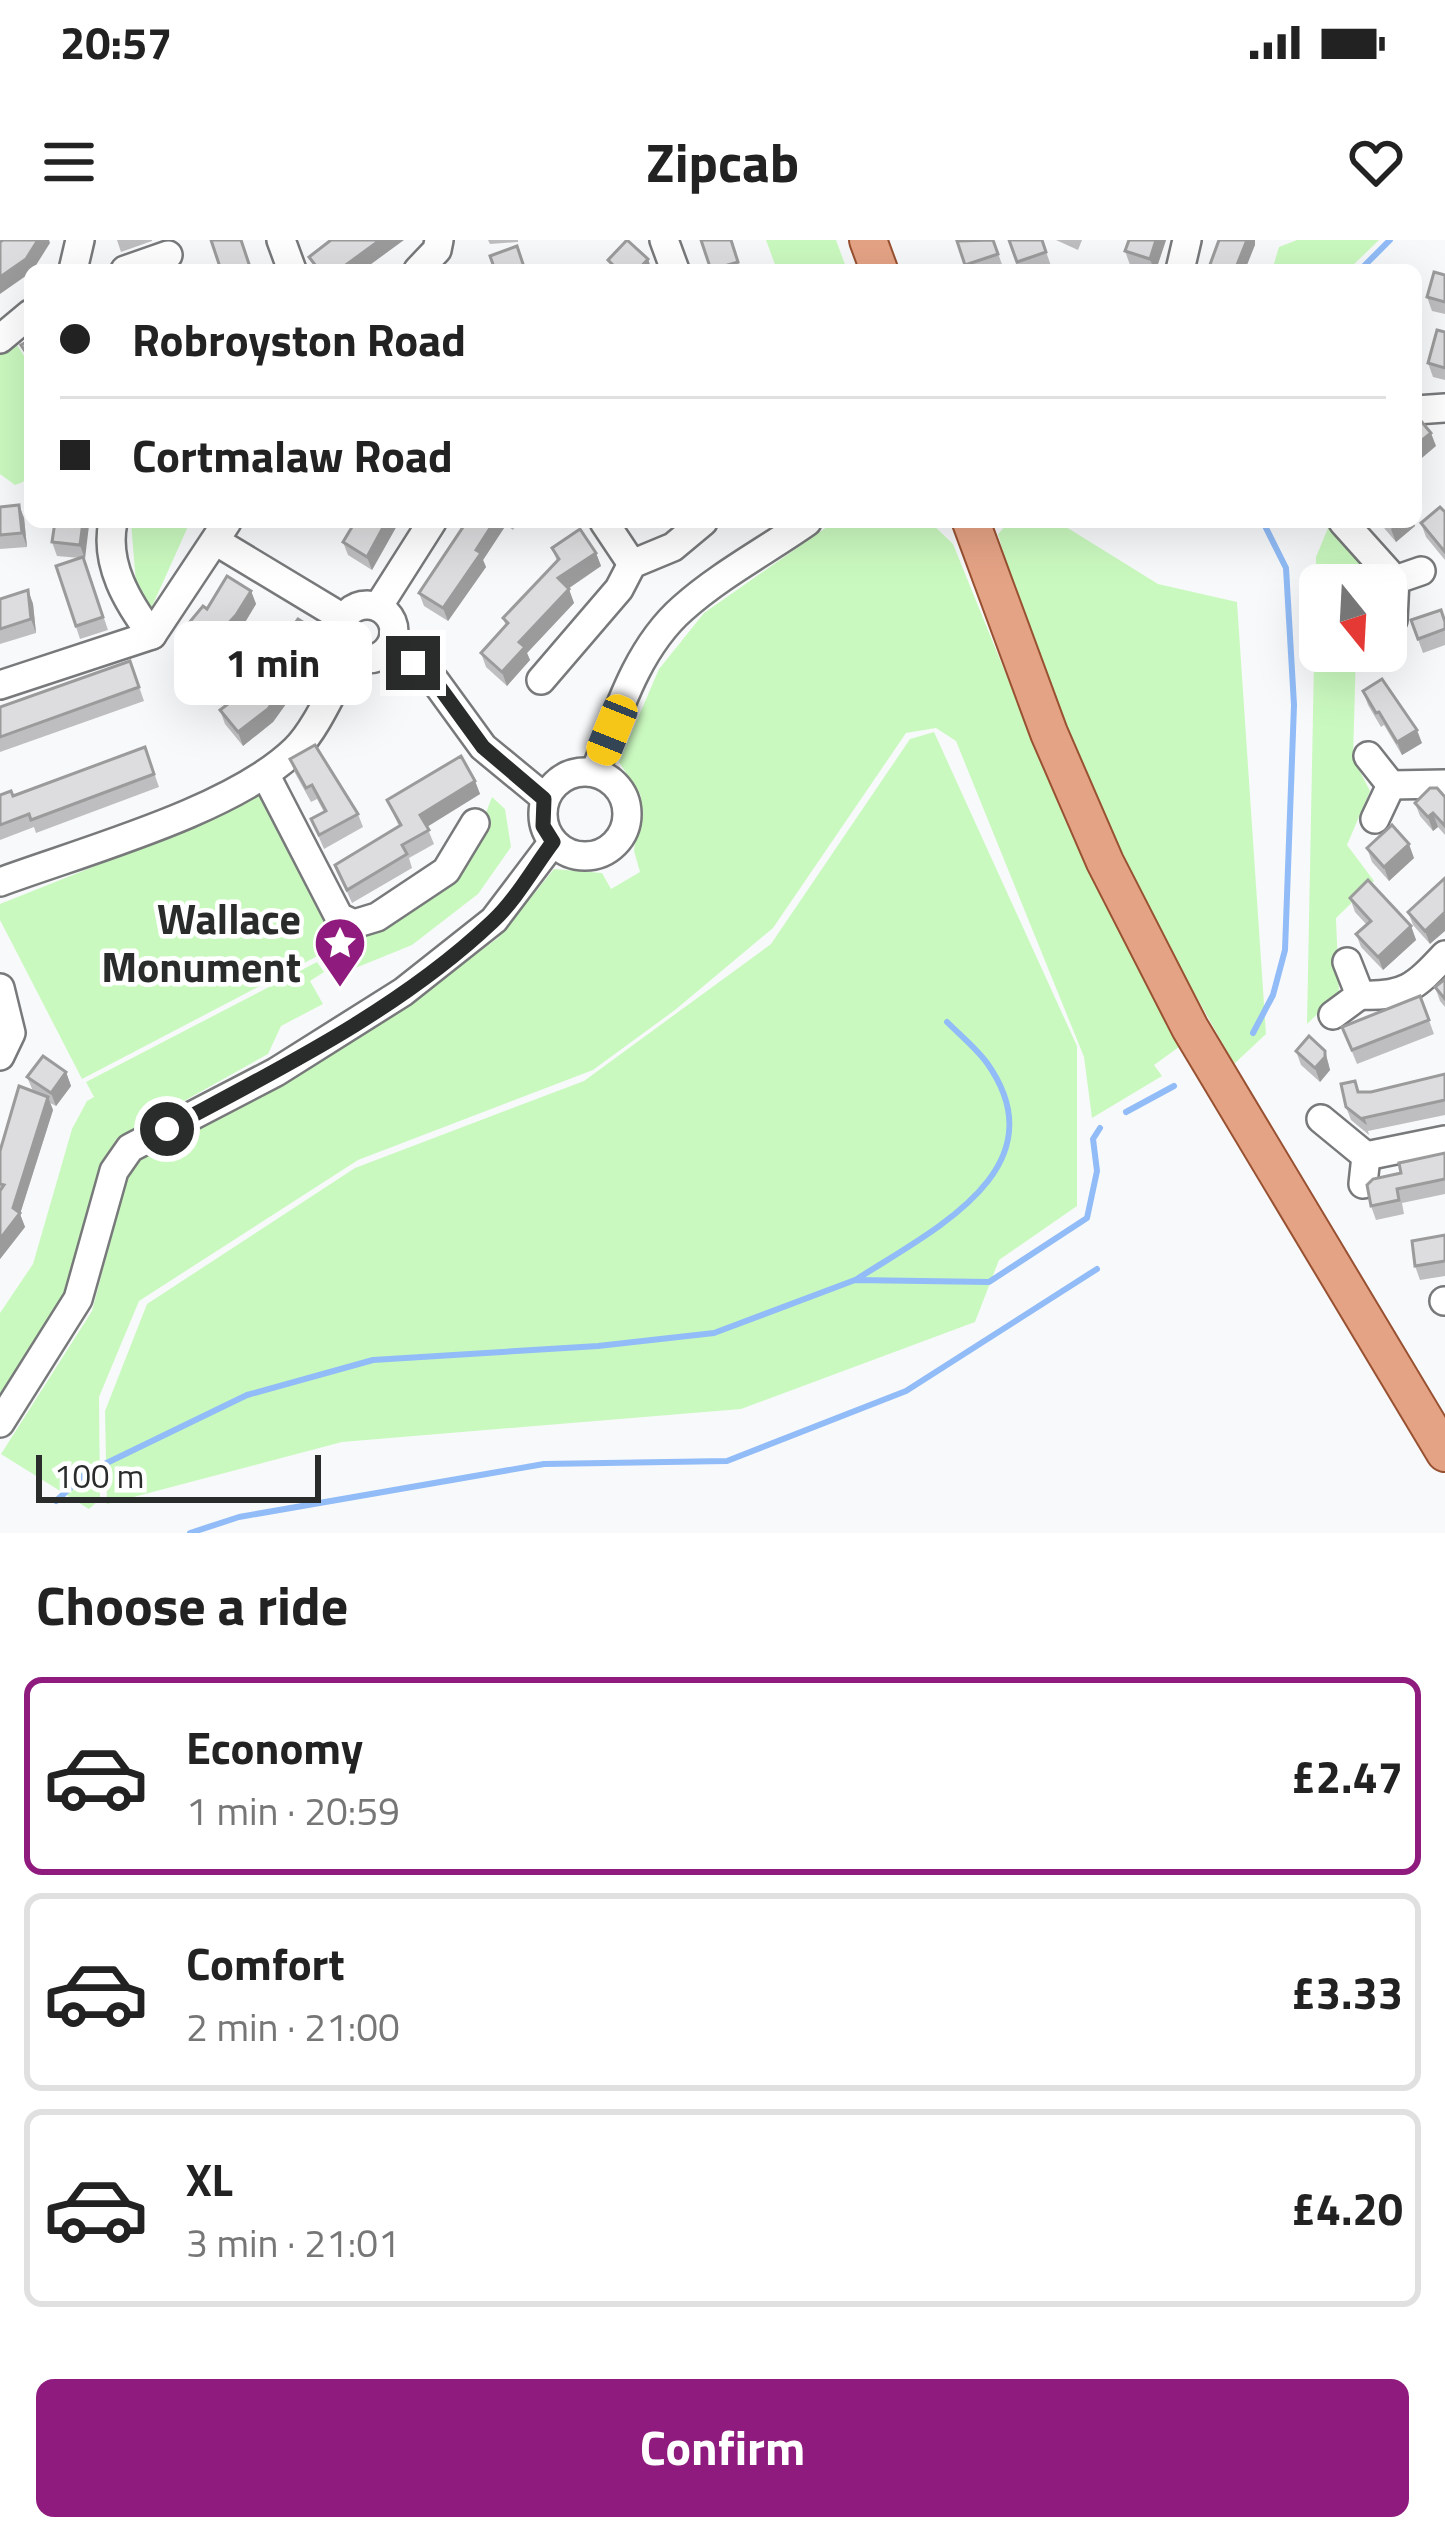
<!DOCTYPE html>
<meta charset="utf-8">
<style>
:root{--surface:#fff;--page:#f6f6f6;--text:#222;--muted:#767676;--line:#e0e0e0;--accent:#8e1b7d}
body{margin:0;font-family:"Titillium Web",sans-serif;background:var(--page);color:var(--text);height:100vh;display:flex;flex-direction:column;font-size:45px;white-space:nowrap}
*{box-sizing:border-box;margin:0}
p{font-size:39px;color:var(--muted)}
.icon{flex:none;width:66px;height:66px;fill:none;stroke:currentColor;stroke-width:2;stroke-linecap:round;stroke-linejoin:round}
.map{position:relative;height:1293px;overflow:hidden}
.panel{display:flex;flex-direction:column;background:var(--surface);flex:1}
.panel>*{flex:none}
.guide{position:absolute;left:24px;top:24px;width:1398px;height:264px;border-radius:18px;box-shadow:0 12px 48px #0002;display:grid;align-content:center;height:264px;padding:0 36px;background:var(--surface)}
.needle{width:78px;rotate:162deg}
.tools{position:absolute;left:1299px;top:324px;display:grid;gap:24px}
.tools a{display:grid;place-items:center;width:108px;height:108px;border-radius:18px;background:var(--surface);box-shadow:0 12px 48px #0002;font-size:60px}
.scale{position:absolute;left:36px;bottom:30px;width:285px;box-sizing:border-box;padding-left:12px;border:6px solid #2a2b2b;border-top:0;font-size:33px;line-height:42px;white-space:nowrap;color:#2a2b2b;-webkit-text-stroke:9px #fff;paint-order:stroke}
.end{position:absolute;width:54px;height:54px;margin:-27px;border:15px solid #2a2b2b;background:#fff;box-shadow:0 0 0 6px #fff}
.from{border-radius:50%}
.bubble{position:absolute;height:84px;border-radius:18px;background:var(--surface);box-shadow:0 12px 48px #0002;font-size:39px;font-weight:700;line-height:84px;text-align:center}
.car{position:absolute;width:36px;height:72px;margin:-36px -18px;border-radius:15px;box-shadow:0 0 9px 3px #0007;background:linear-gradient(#f5c518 24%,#345 0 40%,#f5c518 0 76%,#345 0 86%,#f5c518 0)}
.guide b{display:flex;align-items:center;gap:42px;height:114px;font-size:45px}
.guide b+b{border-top:3px solid var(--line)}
.guide i{width:30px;height:30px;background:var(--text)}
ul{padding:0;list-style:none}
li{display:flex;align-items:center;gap:36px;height:198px;margin:0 24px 18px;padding:0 12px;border:6px solid var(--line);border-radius:18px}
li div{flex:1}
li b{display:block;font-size:45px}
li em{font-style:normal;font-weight:700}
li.current{border-color:var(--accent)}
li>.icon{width:108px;height:108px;stroke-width:1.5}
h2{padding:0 36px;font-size:54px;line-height:144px}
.action{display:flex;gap:24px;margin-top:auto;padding:24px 36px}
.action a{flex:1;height:138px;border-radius:18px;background:var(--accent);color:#fff;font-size:48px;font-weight:700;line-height:138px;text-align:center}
.status{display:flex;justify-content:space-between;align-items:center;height:84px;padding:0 60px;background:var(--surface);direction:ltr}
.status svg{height:33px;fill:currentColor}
header{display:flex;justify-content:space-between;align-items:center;height:156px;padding:0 36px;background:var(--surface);font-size:54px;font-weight:700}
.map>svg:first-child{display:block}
</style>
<div class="status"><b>20:57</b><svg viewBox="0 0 49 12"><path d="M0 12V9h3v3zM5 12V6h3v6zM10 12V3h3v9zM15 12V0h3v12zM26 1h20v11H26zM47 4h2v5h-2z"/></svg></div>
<header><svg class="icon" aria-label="menu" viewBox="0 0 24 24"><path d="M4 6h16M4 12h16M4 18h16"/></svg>Zipcab<svg class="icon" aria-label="heart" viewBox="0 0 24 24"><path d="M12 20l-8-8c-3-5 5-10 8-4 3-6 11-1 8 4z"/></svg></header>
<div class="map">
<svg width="1445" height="1293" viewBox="0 0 1445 1293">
<rect width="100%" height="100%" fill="#f8f9fb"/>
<g fill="#caf9bf">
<path d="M766 0H836L847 30H777Z"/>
<path d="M1297 0H1379L1348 30H1272L1279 7Z"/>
<path d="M15 102 30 125V230L23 242 15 245 0 234V114Z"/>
<path d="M131 282H190L150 371 136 343Z"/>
<path d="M834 282H930L953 304 1068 587 1179 807 1154 825 1162 836 1092 878 1084 817 956 501 936 488 906 493 773 688 675 770 593 830 358 920 139 1061 99 1157 100 1259 89 1269 1 1214 92 1071 129 930 151 909 419 756 498 698 554 629 602 633 611 649 640 632 634 611 641 556 619 522 659 429 704 373Z"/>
<path d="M1009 282H1058L1158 344 1237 362 1266 794 1234 824 1110 602 1020 370 998 294Z"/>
<path d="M1328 288 1373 333 1374 345H1320V411H1356L1353 518 1370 551 1347 605 1374 641 1336 678 1339 753 1307 784 1316 317Z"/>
<path d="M934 492 1077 806V966L999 1020 975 1082 741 1169 342 1202 107 1264 105 1171 147 1064 355 928 584 841 771 704 910 499Z"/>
<path d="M259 554 326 685 344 694 468 620 492 557 505 569 511 607 478 654 412 705 353 729 345 719 337 724 327 711 82 839 0 680V664L183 591Z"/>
<path d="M317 722 324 732 310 741 323 764 281 786 268 814 116 899 108 917 73 1042 0 1154V1073L33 1024 72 889 87 861 94 857 86 842Z"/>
</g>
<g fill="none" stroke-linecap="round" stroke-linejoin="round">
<g stroke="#91bcf7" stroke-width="6">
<path d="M1360 30 1390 0"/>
<path d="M1253 793 1273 755 1285 710 1294 465 1286 328 1263 282"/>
<path d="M1126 872 1174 846"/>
<path d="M857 1039C931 991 1062 929 987 823 976 808 960 795 947 782"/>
<path d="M56 1261 86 1233 247 1155 373 1120 598 1106 714 1093 855 1040 989 1042 1087 978 1097 931 1093 899 1100 888"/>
<path d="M190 1293 239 1277 544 1224 727 1221 906 1151 1097 1029"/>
</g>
<g stroke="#78797a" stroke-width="32">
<g id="minor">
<path d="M281 0 292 30"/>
<path d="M664 0 675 30"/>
<path d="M73 30 80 0"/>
<path d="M125 30 168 15"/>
<path d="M418 30 437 10 439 0"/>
<path d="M1180 30 1187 0"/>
<path d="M0 99 30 74"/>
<path d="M1416 170 1445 168"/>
<path d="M113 282C104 324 128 363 152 395"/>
<path d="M604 282 632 324"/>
<path d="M1343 282 1395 340"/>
<path d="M217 302 343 378"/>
<circle cx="367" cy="392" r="27"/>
<path d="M378 367 432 282"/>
<path d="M1393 380 1395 340 1421 331"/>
<path d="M391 405 435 441 483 507 545 558"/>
<path d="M541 440 619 349 632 324 673 307 703 282"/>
<path d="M0 445 152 395 227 282"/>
<path d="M1368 516 1391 545 1375 579"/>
<circle cx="585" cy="574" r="42"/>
<path d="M595 532C617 475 636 409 683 368 720 335 767 310 807 282"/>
<path d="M265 534 339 677 354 684 377 677 446 631 475 583"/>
<path d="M1391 545 1445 544"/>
<path d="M0 642C84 611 232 571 295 510 317 489 336 442 352 415"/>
<path d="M0 748 11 793 0 816"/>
<path d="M1360 755C1405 757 1415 747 1445 715"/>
<path d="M1333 775 1360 755 1347 722"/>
<path d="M1321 879 1366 916 1363 944"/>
<path d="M1366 916 1445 900"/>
<path d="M1444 1061H1445"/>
<path d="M0 1183 78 1059 114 931 130 908 276 832 403 752 494 680 553 602"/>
</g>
</g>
<g stroke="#985131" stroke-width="40">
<g id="major">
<path d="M868 0 879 30"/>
<path d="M971 282 1049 493 1105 622 1190 788 1445 1213"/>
</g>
</g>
<use href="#minor" stroke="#fff" stroke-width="27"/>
<use href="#major" stroke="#e5a385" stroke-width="36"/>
</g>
<g fill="#bebec0">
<path d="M117 0H152V1L121 12Z"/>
<path d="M488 0H518V2L490 4Z"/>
<path d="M732 0 741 30H711Z"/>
<path d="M993 0 1003 27 995 30H967L957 1Z"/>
<path d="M1009 0H1042L1051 26 1039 30H1019Z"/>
<path d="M1056 0H1082L1078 10Z"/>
<path d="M1129 0H1166L1156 30H1147L1130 25 1125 11Z"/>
<path d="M1445 35V74L1432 71 1427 57Z"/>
<path d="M1445 92V140L1433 137 1428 123Z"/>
<path d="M19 265 24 278 27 307 0 309V267Z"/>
<path d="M1445 272V320L1426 297 1421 283Z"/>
<path d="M355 282H399L372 330 348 315 343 302Z"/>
<path d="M460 282H518L513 290 506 285 483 320 486 327 448 381 424 366 419 353 461 290 459 284Z"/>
<path d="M1379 282H1414L1415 286 1396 302Z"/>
<path d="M89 285 84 319 108 390 80 399 56 326 80 318 57 316 52 302Z"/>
<path d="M552 308 596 313 601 326 568 349 574 363 527 413 530 420 507 446 486 427 481 413 506 386 503 378 557 321Z"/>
<path d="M28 350 33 364 36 393 0 404V359Z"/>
<path d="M251 351 256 364 241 389 204 428 183 410 178 396 207 369Z"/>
<path d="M1411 380 1445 382V405L1423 413Z"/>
<path d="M327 407 273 482 243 506 225 484 220 470Z"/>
<path d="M1386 411 1391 424 1372 431 1367 418Z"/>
<path d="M130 421 144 461 0 512V467Z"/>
<path d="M1363 451 1422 503 1402 515 1384 485 1381 487 1368 465Z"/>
<path d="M145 507 159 547 36 593 34 587 0 600V555L13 556Z"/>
<path d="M290 519 358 574 363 587 324 609 311 579 324 572 317 559 311 562 295 533Z"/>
<path d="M475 541 480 554 427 587 434 604 409 618 412 628 352 663 335 625 399 586 387 560Z"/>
<path d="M1445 557V595L1438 587 1433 591 1420 576 1415 563Z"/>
<path d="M1367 608 1414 618 1389 641 1372 622Z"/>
<path d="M1445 638 1430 704 1413 685 1408 672Z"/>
<path d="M1350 658 1411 686 1416 700 1383 730 1361 707 1356 694 1366 684 1355 672Z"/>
<path d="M1445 739V767L1440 761 1435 747Z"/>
<path d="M1420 756 1434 794 1357 824 1342 787Z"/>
<path d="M1296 811H1325L1330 830 1320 842 1301 825Z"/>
<path d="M66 832 71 846 56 866 50 863 53 870 20 974 25 987 0 1019V911L33 851 27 837Z"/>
<path d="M1445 834V875L1368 891 1369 895 1351 880 1346 867 1359 852H1371Z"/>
<path d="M1445 913V954L1402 963 1404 974 1376 980 1371 966 1401 933Z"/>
<path d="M1445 995V1036L1420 1040 1415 1026Z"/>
</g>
<g fill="#9b9b9c">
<path d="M38 0H49L50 3 33 30H30V33L0 54V37Z"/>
<path d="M380 0H404L363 30H339Z"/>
<path d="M1156 0H1166L1156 30H1154L1150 19Z"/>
<path d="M1247 0H1255V5L1245 30H1235Z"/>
<path d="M648 19 652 30H638Z"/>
<path d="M1431 193 1436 206 1416 223V205Z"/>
<path d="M19 265 24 278 27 307 22 293Z"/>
<path d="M83 282H88L89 285 85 319 80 305Z"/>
<path d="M386 282H399L372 330 367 317Z"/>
<path d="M494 282H505L506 285 483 320 486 327 448 381 443 368Z"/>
<path d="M1399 282H1414L1415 286 1396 302 1391 289Z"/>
<path d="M596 313 601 326 563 352 558 338Z"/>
<path d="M569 349 574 363 527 413 530 420 507 446 502 432 519 402Z"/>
<path d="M28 350 33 364 36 393 31 379Z"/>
<path d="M251 351 256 364 241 389 204 428 199 415Z"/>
<path d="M322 394 327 407 273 482 243 506 238 492Z"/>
<path d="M1417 490 1422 503 1402 515 1397 502Z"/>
<path d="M475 541 480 554 425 588 420 575Z"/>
<path d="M1433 573 1438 587 1433 591 1428 577Z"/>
<path d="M1409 604 1414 618 1389 641 1384 627Z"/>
<path d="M1445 672V691L1430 704 1425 691Z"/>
<path d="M1411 686 1416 700 1383 730 1378 717Z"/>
<path d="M1325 811 1330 830 1320 842 1315 828Z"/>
<path d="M66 832 71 846 56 866 51 853Z"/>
<path d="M48 857 53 870 20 974 25 987 0 1019V999L13 968Z"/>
</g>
<g fill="#dddddf" stroke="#9b9b9c" stroke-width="3">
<path d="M3 0H38L26 19 0 37V2Z"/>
<path d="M211 0H241L251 30H221Z"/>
<path d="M331 0H380L339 30H319L309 17Z"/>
<path d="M627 0 648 19 638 30H618L608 20Z"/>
<path d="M701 0H731L738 22 711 30Z"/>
<path d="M993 0 998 14 965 25 957 1Z"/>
<path d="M1009 0H1042L1046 12 1017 22Z"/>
<path d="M1129 0H1156L1150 19 1125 11Z"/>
<path d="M1219 0H1247L1235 30H1208Z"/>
<path d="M517 6 525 30H495L490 16Z"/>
<path d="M1434 32 1445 35V62L1427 57Z"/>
<path d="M1437 90 1445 92V128L1428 123Z"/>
<path d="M30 100V119L21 105Z"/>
<path d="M1416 175 1431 193 1416 205Z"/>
<path d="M19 265 22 293 0 295V267Z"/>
<path d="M1440 267 1445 272V312L1421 283Z"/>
<path d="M55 282H83L80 305 52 302Z"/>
<path d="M355 282H386L367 317 343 302Z"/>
<path d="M460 282H494L476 310 481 313 443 368 419 353 463 287 459 284Z"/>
<path d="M580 289 596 313 558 338 569 349 519 402 525 407 502 432 481 413 508 383 503 378 559 319 552 308Z"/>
<path d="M83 317 103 377 76 386 56 326Z"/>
<path d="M227 336 251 351 236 375 199 415 178 396 203 366 207 369Z"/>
<path d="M28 350 31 379 0 389V359Z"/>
<path d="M1441 370 1445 382V389L1418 399 1411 380Z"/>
<path d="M298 379 322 394 268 469 238 492 220 470 249 448Z"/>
<path d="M1364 411H1385L1367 418Z"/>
<path d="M130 421 139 447 0 497V467Z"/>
<path d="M1382 439 1417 490 1397 502 1379 472 1376 473 1363 451Z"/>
<path d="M315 505 358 574 319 595 311 579 326 571 312 545 306 548 290 519Z"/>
<path d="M145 507 154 534 31 580 29 574 0 585V555L11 551 13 556Z"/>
<path d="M461 516 475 541 420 575 429 590 402 605 407 614 347 650 335 625 401 585 387 560Z"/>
<path d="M1430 548H1437L1445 557V586L1433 573 1428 577 1415 563Z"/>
<path d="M1392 585 1409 604 1384 627 1367 608Z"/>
<path d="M1445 638V672L1425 691 1408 672Z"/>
<path d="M1368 640 1411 686 1378 717 1356 694 1371 681 1350 658Z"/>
<path d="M1445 739V759L1435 747Z"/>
<path d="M1420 756 1429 780 1352 810 1342 787Z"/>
<path d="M1309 796 1325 811V817L1315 828 1296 811Z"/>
<path d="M43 816 66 832 51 853 27 837Z"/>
<path d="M1445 834V860L1363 878 1364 881 1346 867 1341 844 1355 841 1358 852H1371Z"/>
<path d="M19 846 48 857 13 968 20 973 0 999V951L4 945 0 944V911Z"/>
<path d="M1445 913V939L1397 949 1399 960 1371 966 1367 945 1373 939 1401 933 1399 923Z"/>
<path d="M1445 995V1021L1415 1026 1412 1001Z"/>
</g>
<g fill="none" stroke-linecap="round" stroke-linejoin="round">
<path stroke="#2a2b2b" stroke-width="15" d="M167 889C279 829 399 770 492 682 516 660 534 627 553 602L543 586 544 559 483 507 435 441 413 423"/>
</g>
<defs>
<g id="sight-pin" transform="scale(2.7)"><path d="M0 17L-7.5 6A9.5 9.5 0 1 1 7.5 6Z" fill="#8e1b7d" stroke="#fff"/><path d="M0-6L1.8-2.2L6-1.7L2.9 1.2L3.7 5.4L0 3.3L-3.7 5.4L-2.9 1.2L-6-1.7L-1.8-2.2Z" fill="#fff"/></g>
</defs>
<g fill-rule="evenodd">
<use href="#sight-pin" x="340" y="703"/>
</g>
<g text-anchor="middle" stroke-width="9" stroke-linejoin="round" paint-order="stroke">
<g font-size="42" font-weight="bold" fill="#2a2b2b" stroke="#fff" text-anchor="end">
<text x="301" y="694">Wallace<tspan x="301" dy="48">Monument</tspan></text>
</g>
</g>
</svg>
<div class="tools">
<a><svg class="needle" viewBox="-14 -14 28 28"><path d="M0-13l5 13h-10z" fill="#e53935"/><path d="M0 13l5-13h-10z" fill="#767676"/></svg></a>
</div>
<div class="scale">100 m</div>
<i class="end from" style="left:167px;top:889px"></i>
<i class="end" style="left:413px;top:423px"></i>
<div class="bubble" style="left:174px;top:381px;width:198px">1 min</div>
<i class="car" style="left:612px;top:490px;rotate:202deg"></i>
<div class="guide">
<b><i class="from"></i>Robroyston Road</b>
<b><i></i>Cortmalaw Road</b>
</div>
</div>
<section class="panel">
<h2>Choose a ride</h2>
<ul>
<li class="current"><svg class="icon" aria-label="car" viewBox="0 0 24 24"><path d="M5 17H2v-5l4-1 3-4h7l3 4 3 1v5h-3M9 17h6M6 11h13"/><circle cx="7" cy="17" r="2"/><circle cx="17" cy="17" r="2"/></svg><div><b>Economy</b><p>1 min · 20:59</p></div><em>£2.47</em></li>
<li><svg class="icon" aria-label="car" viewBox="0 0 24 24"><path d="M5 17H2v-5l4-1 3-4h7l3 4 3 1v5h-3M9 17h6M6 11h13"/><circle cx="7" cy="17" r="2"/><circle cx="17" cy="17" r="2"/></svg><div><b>Comfort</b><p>2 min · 21:00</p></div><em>£3.33</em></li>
<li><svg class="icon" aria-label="car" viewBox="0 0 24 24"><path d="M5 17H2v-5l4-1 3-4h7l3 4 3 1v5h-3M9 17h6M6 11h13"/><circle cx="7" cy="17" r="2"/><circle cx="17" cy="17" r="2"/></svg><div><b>XL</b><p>3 min · 21:01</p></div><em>£4.20</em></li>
</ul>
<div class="action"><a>Confirm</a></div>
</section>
